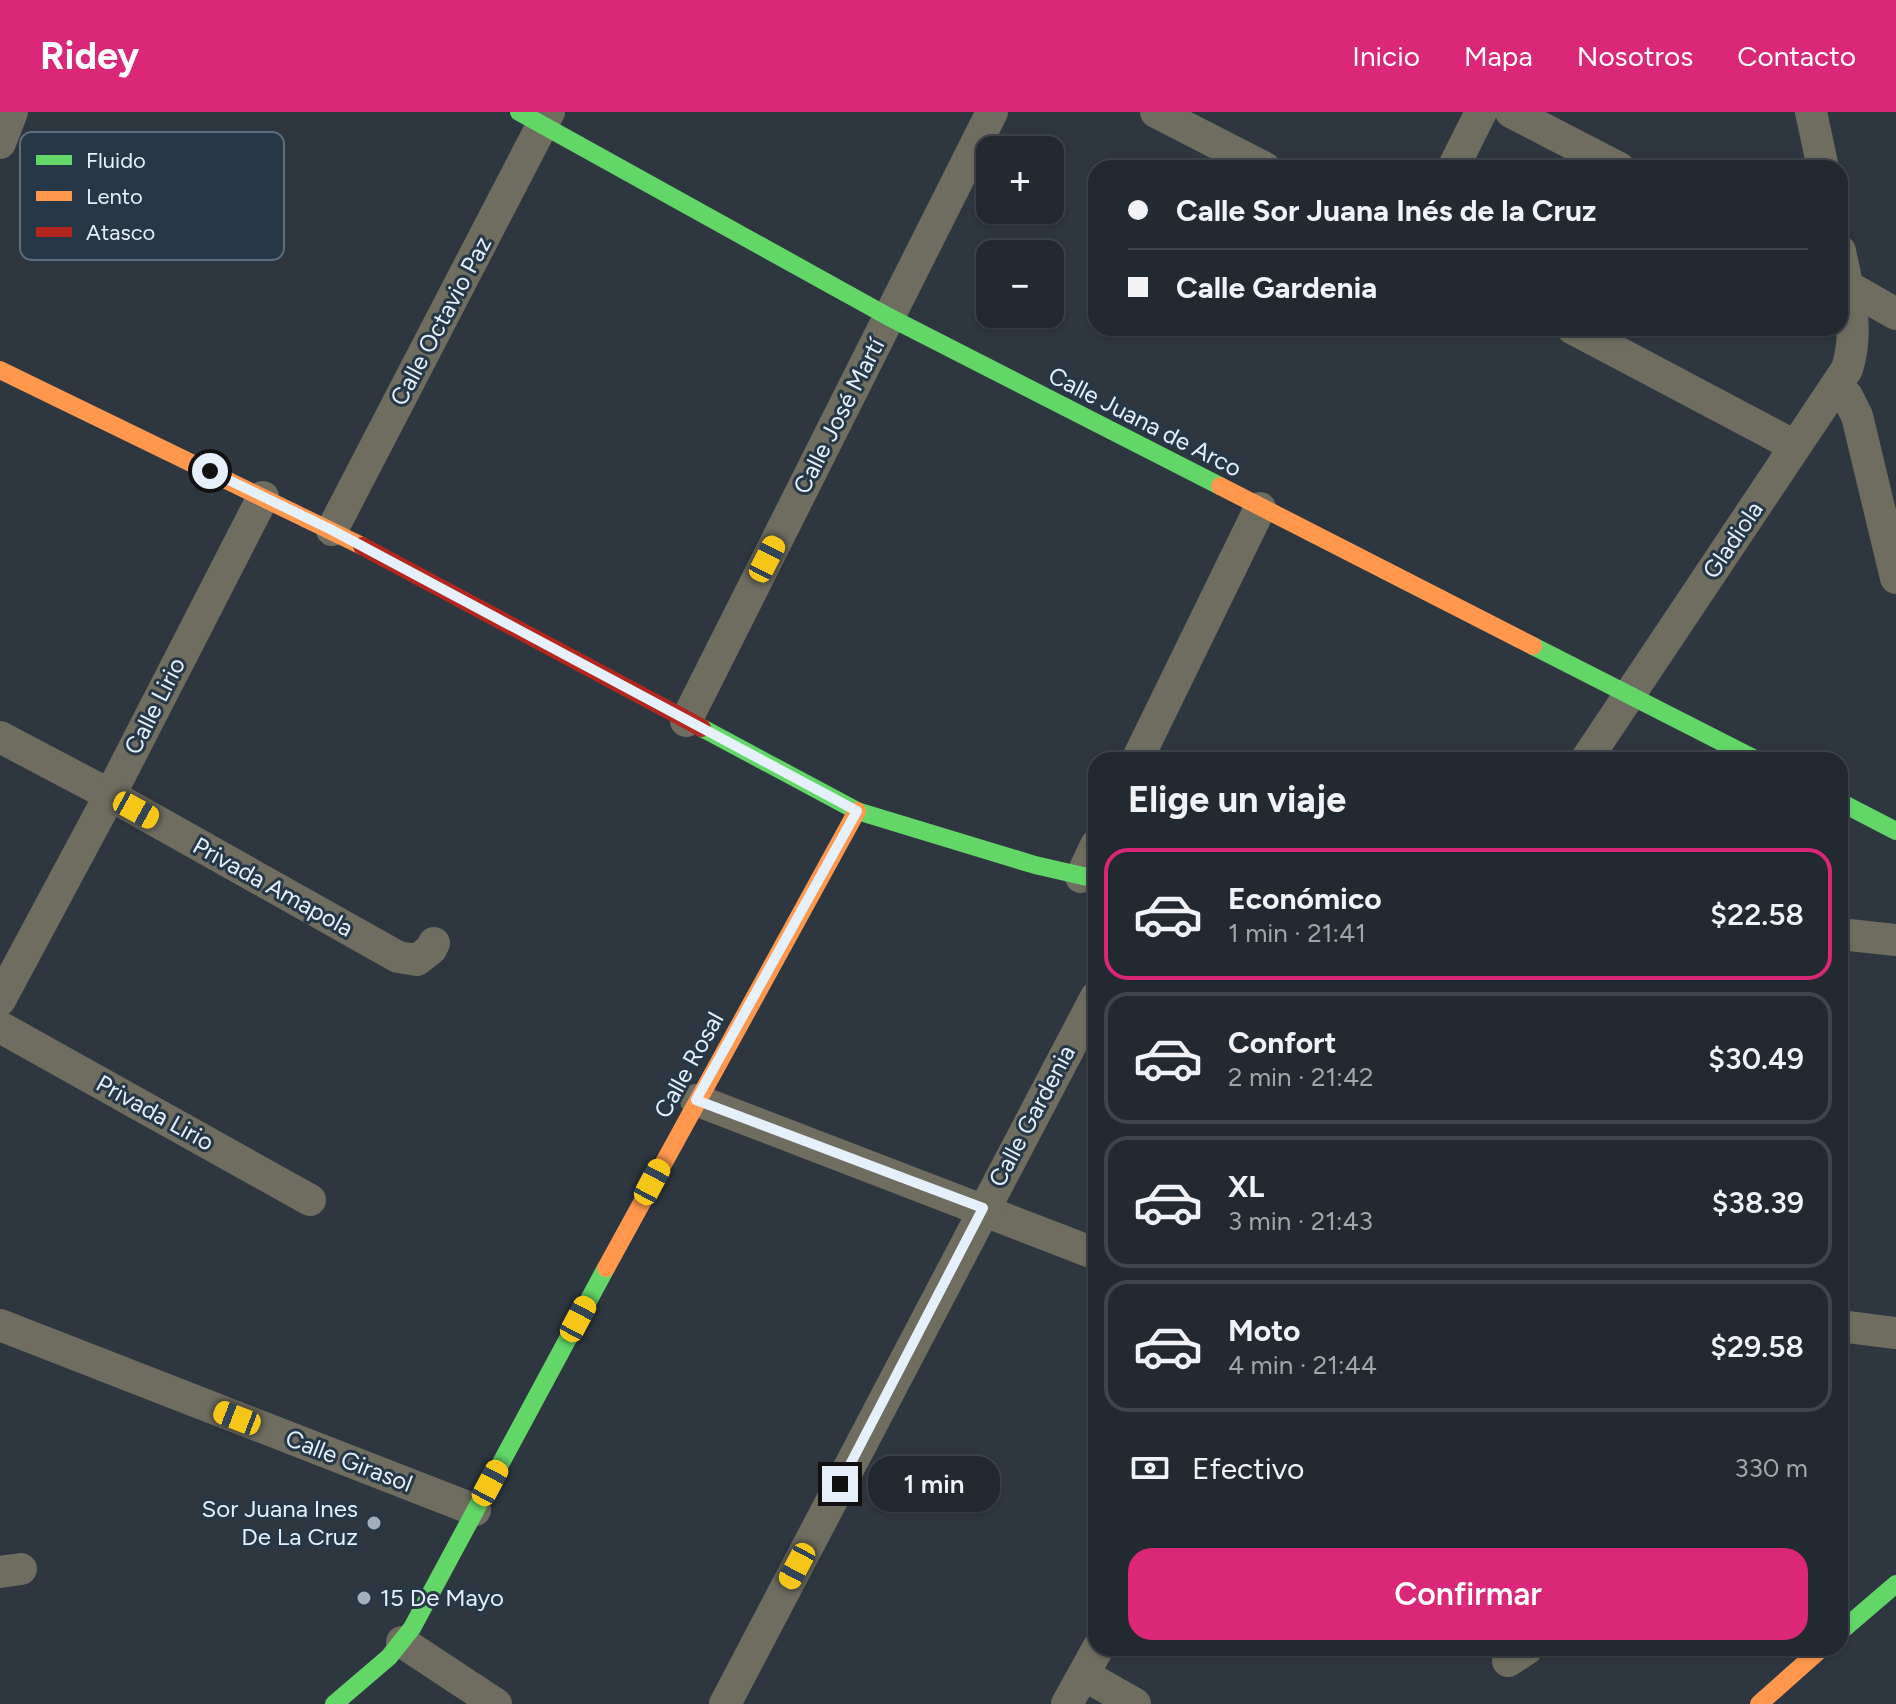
<!DOCTYPE html>
<html lang="es">
<meta charset="utf-8">
<style>
:root{--surface:#222930;--page:#2e353c;--text:#f1f3f6;--muted:#a2a6ab;--line:#3f454c;--accent:#db2777}
body{margin:0;font-family:Figtree,sans-serif;background:var(--page);color:var(--text);height:100vh;display:flex;flex-direction:column;font-size:30px;white-space:nowrap}
*{box-sizing:border-box;margin:0}
p{font-size:26px;color:var(--muted)}
.icon{flex:none;width:44px;height:44px;fill:none;stroke:currentColor;stroke-width:2;stroke-linecap:round;stroke-linejoin:round}
.map{position:relative;flex:1;overflow:hidden}
.sheet{position:absolute;left:1088px;top:640px;width:760px;height:904px;display:flex;flex-direction:column;background:var(--surface);border-radius:24px;box-shadow:0 2px 6px #0004,0 0 0 2px var(--line)}
.sheet>*{flex:none}
.hud{position:absolute;left:1088px;top:48px;width:760px;height:176px;border-radius:24px;box-shadow:0 2px 6px #0004,0 0 0 2px var(--line);display:grid;align-content:center;height:176px;padding:0 40px;background:var(--surface)}
.controls{position:absolute;left:976px;top:24px;display:grid;gap:16px}
.controls a{display:grid;place-items:center;width:88px;height:88px;border-radius:16px;background:var(--surface);box-shadow:0 2px 6px #0004,0 0 0 2px var(--line);font-size:40px}
.end{position:absolute;width:36px;height:36px;margin:-18px;border:10px solid #e5f0fa;background:#111;box-shadow:0 0 0 4px #111}
.from{border-radius:50%}
.bubble{position:absolute;height:56px;border-radius:24px;background:var(--surface);box-shadow:0 2px 6px #0004,0 0 0 2px var(--line);font-size:26px;font-weight:600;line-height:56px;text-align:center}
.car{position:absolute;width:24px;height:48px;margin:-24px -12px;border-radius:10px;box-shadow:0 0 6px 2px #0007;background:linear-gradient(#f5c518 24%,#345 0 40%,#f5c518 0 76%,#345 0 86%,#f5c518 0)}
.hud b{display:flex;align-items:center;gap:28px;height:76px;font-size:30px}
.hud b+b{border-top:2px solid var(--line)}
.hud i{width:20px;height:20px;background:var(--text)}
ul{padding:0;list-style:none}
li{display:flex;align-items:center;gap:24px;height:132px;margin:0 16px 12px;padding:0 24px;border:4px solid var(--line);border-radius:24px}
li div{flex:1}
li b{display:block;font-size:30px}
li em{font-style:normal;font-weight:600}
li.selected{border-color:var(--accent)}
li>.icon{width:72px;height:72px;stroke-width:1.5}
h2{padding:0 40px;font-size:36px;line-height:96px}
.pay{display:flex;align-items:center;gap:20px;height:88px;padding:0 40px;font-size:30px}
.pay p{margin-inline-start:auto}
.action{display:flex;gap:16px;margin-top:auto;padding:16px 40px}
.action a{flex:1;height:92px;border-radius:24px;background:var(--accent);color:#fff;font-size:32px;font-weight:600;line-height:92px;text-align:center}
header{display:flex;align-items:center;gap:48px;box-sizing:border-box;height:112px;padding:0 40px;background:var(--accent);color:#fff}
header strong{font-size:38px}
nav{display:flex;gap:44px;margin-inline-start:auto;font-size:28px}
.map>svg:first-child{display:block}
</style>
<header>
<strong>Ridey</strong>
<nav><a>Inicio</a><a>Mapa</a><a>Nosotros</a><a>Contacto</a></nav>
</header>
<div class="map">
<svg width="1896" height="1592" viewBox="0 0 1896 1592">
<rect width="100%" height="100%" fill="#2e3740"/>
<g fill="none" stroke-linecap="round" stroke-linejoin="round">
<g stroke="#6f6d60" stroke-width="32">
<path d="M1156 0 1265 56"/>
<path d="M1511 0 1619 56"/>
<path d="M1811 0 1823 56"/>
<path d="M0 31 12 0"/>
<path d="M1453 56 1481 0"/>
<path d="M1840 170 1896 202"/>
<path d="M1572 216 1795 334"/>
<path d="M1837 274 1847 284 1857 304 1896 466"/>
<path d="M332 418 549 0"/>
<path d="M686 609 992 0"/>
<path d="M0 625 110 683 398 845 417 848 431 837 434 831"/>
<path d="M1137 648 1260 396"/>
<path d="M1586 648 1847 257C1860 217 1848 179 1840 139"/>
<path d="M1081 765 1096 733"/>
<path d="M1840 822 1896 828"/>
<path d="M0 888 110 683 263 385"/>
<path d="M0 915 310 1088"/>
<path d="M696 988 1096 1142"/>
<path d="M0 1213 475 1398"/>
<path d="M1840 1214 1896 1221"/>
<path d="M0 1460 21 1457"/>
<path d="M402 1530 496 1592"/>
<path d="M1508 1549 1528 1536"/>
<path d="M1084 1563 1135 1592"/>
<path d="M725 1592 1096 885"/>
<path d="M1067 1592 1098 1536"/>
</g>
<g stroke="#63d668" stroke-width="18">
<path d="M519 0 889 205 1220 374"/>
<path d="M1533 534 1757 648"/>
<path d="M702 616 857 699 1035 753 1096 767"/>
<path d="M1840 690 1896 719"/>
<path d="M1840 1520 1896 1472"/>
<path d="M334 1592 389 1545 412 1516 606 1156"/>
</g>
<g stroke="#ff974d" stroke-width="18">
<path d="M0 258 362 434"/>
<path d="M1220 374 1533 534"/>
<path d="M606 1156 857 699"/>
<path d="M1759 1592 1822 1536"/>
</g>
<path stroke="#b3261e" stroke-width="18" d="M362 434 702 616"/>
</g>
<g fill="none" stroke-linecap="round" stroke-linejoin="round">
<path stroke="#e5f0fa" stroke-width="10" d="M210 359 332 418 857 699 696 988 983 1096 840 1372"/>
</g>
<g fill="#a5afb9" stroke="#263848" stroke-width="3">
<circle cx="374" cy="1411" r="8"/>
<circle cx="364" cy="1486" r="8"/>
</g>
<g text-anchor="middle" stroke-width="6" stroke-linejoin="round" paint-order="stroke">
<g font-size="24" fill="#e5f0fa" stroke="#263848">
<text transform="translate(441 209) rotate(-62)" y="8">Calle Octavio Paz</text>
<text transform="translate(839 304) rotate(-63)" y="8">Calle José Martí</text>
<text transform="translate(1145 310) rotate(27)" y="8">Calle Juana de Arco</text>
<text transform="translate(1733 428) rotate(-56)" y="8">Gladiola</text>
<text transform="translate(155 594) rotate(-63)" y="8">Calle Lirio</text>
<text transform="translate(273 775) rotate(29)" y="8">Privada Amapola</text>
<text transform="translate(689 953) rotate(-61)" y="8">Calle Rosal</text>
<text transform="translate(155 1001) rotate(29)" y="8">Privada Lirio</text>
<text transform="translate(1032 1004) rotate(-62)" y="8">Calle Gardenia</text>
<text transform="translate(349 1349) rotate(21)" y="8">Calle Girasol</text>
</g>
<g font-size="24" fill="#e5f0fa" stroke="#263848" text-anchor="end">
<text x="358" y="1405">Sor Juana Ines<tspan x="358" dy="28">De La Cruz</tspan></text>
<text x="380" y="1494" text-anchor="start">15 De Mayo</text>
</g>
</g>
<rect x="20" y="20" width="264" height="128" rx="12" fill="#263848" stroke="#5f6f7d" stroke-width="2"/>
<rect x="36" y="43" width="36" height="10" fill="#63d668"/>
<rect x="36" y="79" width="36" height="10" fill="#ff974d"/>
<rect x="36" y="115" width="36" height="10" fill="#b3261e"/>
<g font-size="22" fill="#e5f0fa">
<text x="86" y="56">Fluido</text>
<text x="86" y="92">Lento</text>
<text x="86" y="128">Atasco</text>
</g>
</svg>
<div class="controls">
<a>+</a>
<a>−</a>
</div>
<i class="end from" style="left:210px;top:359px"></i>
<i class="end" style="left:840px;top:1372px"></i>
<div class="bubble" style="left:868px;top:1344px;width:132px">1 min</div>
<i class="car" style="left:767px;top:447px;rotate:27deg"></i>
<i class="car" style="left:136px;top:698px;rotate:119deg"></i>
<i class="car" style="left:652px;top:1070px;rotate:28deg"></i>
<i class="car" style="left:578px;top:1207px;rotate:28deg"></i>
<i class="car" style="left:237px;top:1306px;rotate:291deg"></i>
<i class="car" style="left:490px;top:1371px;rotate:28deg"></i>
<i class="car" style="left:797px;top:1454px;rotate:208deg"></i>
<div class="hud">
<b><i class="from"></i>Calle Sor Juana Inés de la Cruz</b>
<b><i></i>Calle Gardenia</b>
</div>
<section class="sheet">
<h2>Elige un viaje</h2>
<ul>
<li class="selected"><svg class="icon" aria-label="car" viewBox="0 0 24 24"><path d="M5 17H2v-5l4-1 3-4h7l3 4 3 1v5h-3M9 17h6M6 11h13"/><circle cx="7" cy="17" r="2"/><circle cx="17" cy="17" r="2"/></svg><div><b>Económico</b><p>1 min · 21:41</p></div><em>$22.58</em></li>
<li><svg class="icon" aria-label="car" viewBox="0 0 24 24"><path d="M5 17H2v-5l4-1 3-4h7l3 4 3 1v5h-3M9 17h6M6 11h13"/><circle cx="7" cy="17" r="2"/><circle cx="17" cy="17" r="2"/></svg><div><b>Confort</b><p>2 min · 21:42</p></div><em>$30.49</em></li>
<li><svg class="icon" aria-label="car" viewBox="0 0 24 24"><path d="M5 17H2v-5l4-1 3-4h7l3 4 3 1v5h-3M9 17h6M6 11h13"/><circle cx="7" cy="17" r="2"/><circle cx="17" cy="17" r="2"/></svg><div><b>XL</b><p>3 min · 21:43</p></div><em>$38.39</em></li>
<li><svg class="icon" aria-label="car" viewBox="0 0 24 24"><path d="M5 17H2v-5l4-1 3-4h7l3 4 3 1v5h-3M9 17h6M6 11h13"/><circle cx="7" cy="17" r="2"/><circle cx="17" cy="17" r="2"/></svg><div><b>Moto</b><p>4 min · 21:44</p></div><em>$29.58</em></li>
</ul>
<div class="pay"><svg class="icon" aria-label="cash" viewBox="0 0 24 24"><path d="M3 7h18v10H3z"/><circle cx="12" cy="12" r="2"/></svg>Efectivo<p>330 m</p></div>
<div class="action"><a>Confirmar</a></div>
</section>
</div>
